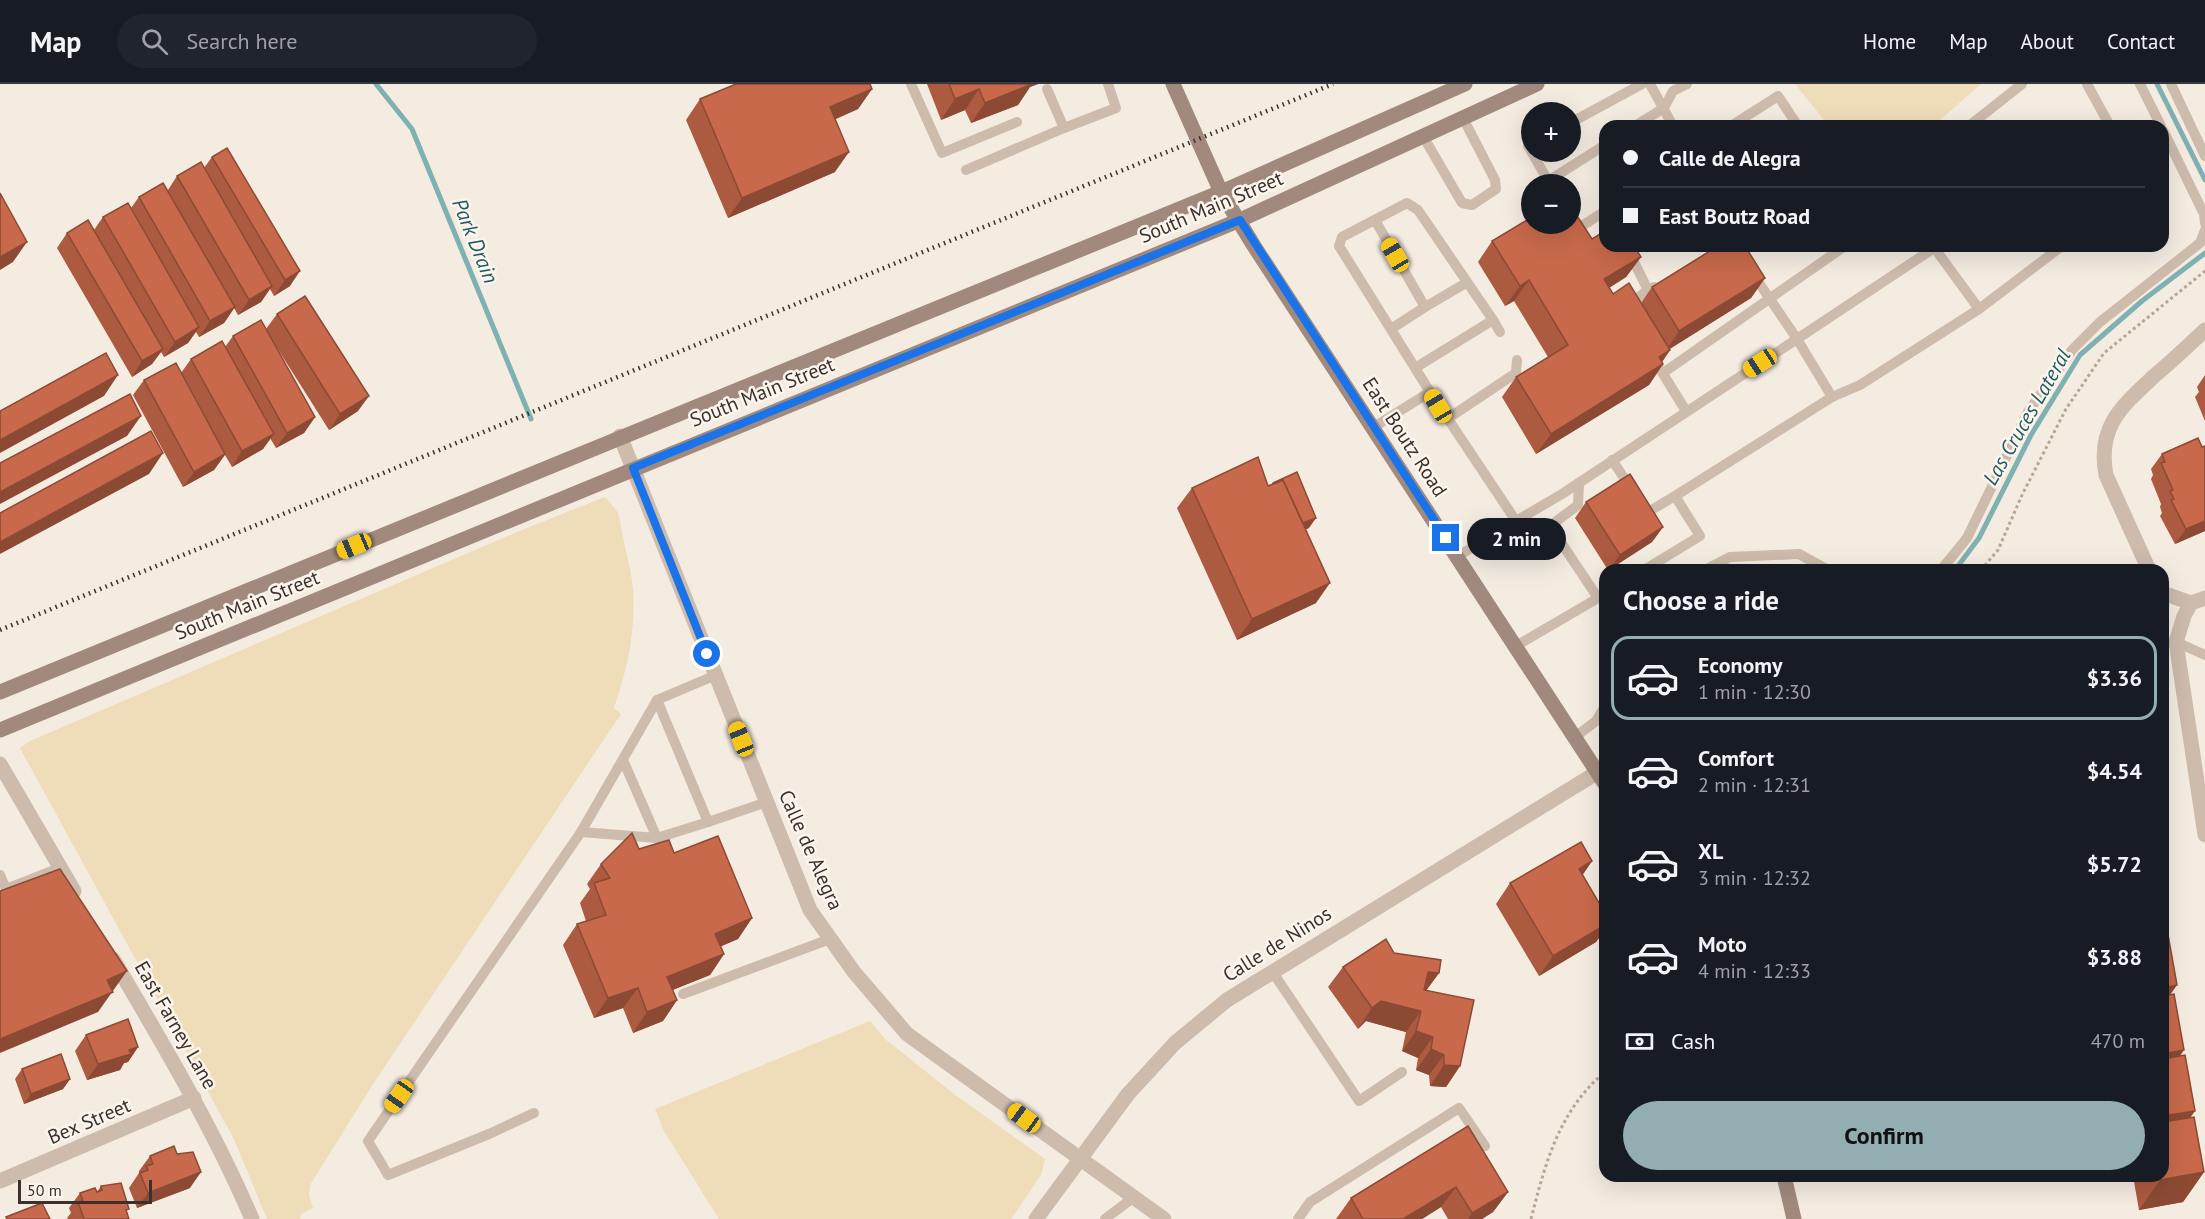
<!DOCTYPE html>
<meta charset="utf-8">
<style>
:root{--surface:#171b24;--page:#20242c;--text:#f1f3f6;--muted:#9ea1a6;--line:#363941;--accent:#92aeb2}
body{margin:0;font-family:"PT Sans",sans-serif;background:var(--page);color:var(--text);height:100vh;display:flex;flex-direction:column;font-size:22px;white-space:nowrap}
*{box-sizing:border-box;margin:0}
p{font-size:20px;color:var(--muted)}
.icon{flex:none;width:33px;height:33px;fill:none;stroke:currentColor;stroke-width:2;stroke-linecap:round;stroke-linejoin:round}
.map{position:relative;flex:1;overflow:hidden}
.side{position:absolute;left:1599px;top:480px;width:570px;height:618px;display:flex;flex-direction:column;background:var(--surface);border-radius:18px;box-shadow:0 6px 24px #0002}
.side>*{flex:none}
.hud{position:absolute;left:1599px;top:36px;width:570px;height:132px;border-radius:18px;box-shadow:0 6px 24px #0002;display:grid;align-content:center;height:132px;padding:0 24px;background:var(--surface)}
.fabs{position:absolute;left:1521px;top:18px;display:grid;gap:12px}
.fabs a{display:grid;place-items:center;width:60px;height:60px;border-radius:50%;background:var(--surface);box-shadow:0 6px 24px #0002;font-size:30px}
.scale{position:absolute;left:18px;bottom:15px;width:134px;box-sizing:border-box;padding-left:6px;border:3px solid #3b302b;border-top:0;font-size:16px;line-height:21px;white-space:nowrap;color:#3b302b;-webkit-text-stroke:4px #fbf5ee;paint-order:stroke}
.end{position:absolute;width:27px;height:27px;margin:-14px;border:8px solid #1a73e8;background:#fff;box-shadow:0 0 0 3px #fff}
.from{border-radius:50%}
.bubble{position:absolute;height:42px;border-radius:21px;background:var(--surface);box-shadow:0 6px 24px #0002;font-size:20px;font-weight:600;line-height:42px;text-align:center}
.car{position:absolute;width:18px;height:36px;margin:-18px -9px;border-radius:8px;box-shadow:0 0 4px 2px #0007;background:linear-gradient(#f5c518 24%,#345 0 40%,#f5c518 0 76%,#345 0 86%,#f5c518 0)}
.hud b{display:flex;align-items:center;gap:21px;height:57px;font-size:22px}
.hud b+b{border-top:2px solid var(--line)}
.hud i{width:15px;height:15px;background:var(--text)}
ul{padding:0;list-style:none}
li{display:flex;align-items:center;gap:18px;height:84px;margin:0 12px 9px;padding:0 12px;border:3px solid transparent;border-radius:18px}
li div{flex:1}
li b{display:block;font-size:22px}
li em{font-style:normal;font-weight:600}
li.current{border-color:var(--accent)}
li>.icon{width:54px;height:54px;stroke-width:1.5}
h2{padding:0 24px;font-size:27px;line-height:72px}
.pay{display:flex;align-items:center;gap:15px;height:66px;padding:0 24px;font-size:22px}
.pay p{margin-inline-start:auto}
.cta{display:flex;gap:12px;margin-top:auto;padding:12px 24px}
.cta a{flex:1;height:69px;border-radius:36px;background:var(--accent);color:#111;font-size:24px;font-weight:600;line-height:69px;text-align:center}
header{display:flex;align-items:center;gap:36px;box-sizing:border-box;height:84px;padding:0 30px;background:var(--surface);border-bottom:2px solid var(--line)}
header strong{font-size:28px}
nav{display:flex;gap:33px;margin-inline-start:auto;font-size:21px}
.search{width:420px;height:54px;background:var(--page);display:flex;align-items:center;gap:15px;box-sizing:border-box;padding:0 21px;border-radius:33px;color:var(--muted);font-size:22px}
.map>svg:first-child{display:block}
</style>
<header>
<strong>Map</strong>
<div class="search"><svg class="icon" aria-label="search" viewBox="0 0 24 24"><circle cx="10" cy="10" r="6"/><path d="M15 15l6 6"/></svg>Search here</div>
<nav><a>Home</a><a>Map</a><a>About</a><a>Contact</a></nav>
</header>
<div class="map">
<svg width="2205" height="1135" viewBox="0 0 2205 1135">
<rect width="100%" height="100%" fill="#f4ebe1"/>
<g fill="#efdcb8">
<path d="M1795 0H1981L1933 42H1829Z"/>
<path d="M605 413 617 427 620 436C623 459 631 482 633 505 636 547 627 586 614 624L621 630 375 997 310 1101 309 1112 313 1124 301 1130 300 1135H267L234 1055 20 664 30 657 517 448Z"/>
<path d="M870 937 885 955 954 1010 1045 1075 1041 1091 1011 1135H719L664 1047 655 1025Z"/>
</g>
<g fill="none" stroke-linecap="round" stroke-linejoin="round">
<g stroke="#7fb0b2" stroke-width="5">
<path d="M376 0 412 45 531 335"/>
<path d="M2157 0 2205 96"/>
<path d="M1955 486 1979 454 2031 351 2080 271 2142 217 2205 169"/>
</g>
<g stroke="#b9a596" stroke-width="3" stroke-dasharray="3 3" stroke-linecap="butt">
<path d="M1981 486 1998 466 2022 411 2066 325 2104 269 2205 187"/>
<path d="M1531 1135C1545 1080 1559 1026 1605 988"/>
</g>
<g stroke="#cdbbac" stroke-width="10">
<path d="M911 0 942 69 1017 38"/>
<path d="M1650 0 1673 42"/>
<path d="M2087 0 2110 42"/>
<path d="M2140 0 2161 42"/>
<path d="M2171 0 2205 72"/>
<path d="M1047 5 1064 44 1116 24 1108 0"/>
<path d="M1570 39 1642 0"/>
<path d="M1635 42 1664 24 1673 7 1687 0"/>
<path d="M1731 42 1778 12 1798 42"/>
<path d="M1969 42 2022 0"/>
<path d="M2163 46 2204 130 2205 139"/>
<path d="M1423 52 1462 119 1472 121 1496 105 1495 96 1463 34"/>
<path d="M1532 60 1528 62 1550 100"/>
<path d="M966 86 1064 44"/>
<path d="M1548 97 1605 61"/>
<path d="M1570 131 1579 144 1605 127"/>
<path d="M1375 136 1425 223 1391 245"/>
<path d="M1626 162 1648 206 1654 203"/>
<path d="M1933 162 1979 225"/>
<path d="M1627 222 1648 206"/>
<path d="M1425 223 1466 199"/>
<path d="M1493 236 1500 248"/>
<path d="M1660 285 1686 327"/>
<path d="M1663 289 1845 162"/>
<path d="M1430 308 1516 437 1458 472"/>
<path d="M1832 313 1797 255 1934 164"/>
<path d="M1447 335 1516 289 1517 276"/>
<path d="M1374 343 1430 308 1339 162 1342 153 1407 119 1418 126 1493 236 1415 284"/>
<path d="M1612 376 1631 404"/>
<path d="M1579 399 1578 421 1550 442 1598 514"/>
<path d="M1644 421 1648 428 1675 412"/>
<path d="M1516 437 1562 410 1797 255 1753 190"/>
<path d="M1644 486 1700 452 1675 412 1832 313 1860 301 1979 225 2062 162"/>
<path d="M1705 486 1730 473 1799 470 1828 486"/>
<path d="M1941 486 1967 454 2028 328 2072 266 2100 238 2200 159 2205 146"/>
<path d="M2176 558 2205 571"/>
<path d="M1516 562 1605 510"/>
<path d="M716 591 657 616 708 738 767 718"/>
<path d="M1575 653 1596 637 1605 622"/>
<path d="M623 676 657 754"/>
<path d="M581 748 657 616"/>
<path d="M0 791 6 805 60 784"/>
<path d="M1272 887 1359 1017 1402 988"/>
<path d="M683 910 830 855"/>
<path d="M534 1029 489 1050 388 1091 368 1057 581 748 657 754 708 738"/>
<path d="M1105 1135 1134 1113"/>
<path d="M1298 1135 1310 1118 1459 1024 1485 1062"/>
</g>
<g stroke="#cdbbac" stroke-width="15">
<path d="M620 352 810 826 854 888 907 950 1164 1135"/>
<path d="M2149 486 2106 391C2097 343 2121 323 2153 293 2171 278 2188 262 2205 246"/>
<path d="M2163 509 2191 519 2205 514"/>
<path d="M2191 519 2184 532 2176 558 2205 751"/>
<path d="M0 680 74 807"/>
<path d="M113 875C163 960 213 1044 252 1135"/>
<path d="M0 1097 194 1014"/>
<path d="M1036 1135 1128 1010 1175 959 1227 916 1598 688"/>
</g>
<g stroke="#a18a7d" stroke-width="15">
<path d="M1173 0 1221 108 1254 162 1605 700"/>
<path d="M0 608 1221 108 1465 0"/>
<path d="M0 646 1240 136 1537 0"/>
<path d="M1784 1092 1794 1135"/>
</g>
<path stroke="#3b302b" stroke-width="4.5" stroke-dasharray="1.5 4.5" stroke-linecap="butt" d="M0 546 1333 0"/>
</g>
<g fill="#ac5a40">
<path d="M927 0H1038L1030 3 1018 21 971 39 965 26 941 36Z"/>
<path d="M872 5 858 25 835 35V88L728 134 686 36 700 15Z"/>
<path d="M212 73 290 202 274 212 270 205 261 218 238 231 234 224 224 239 199 253 196 248 188 259 164 273 161 268 152 280 132 293 57 164 67 149 94 146 103 133 131 124 139 113 168 106 177 92 204 84Z"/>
<path d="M1592 155 1641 173 1626 193 1609 204 1613 210 1641 219 1652 203 1765 194 1751 214 1669 265 1670 266 1662 278 1663 280 1649 301 1536 370 1502 313 1516 293 1548 273 1514 217 1505 222 1478 178 1492 157Z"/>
<path d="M277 230 358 327 329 346 272 256 315 333 304 349 276 364 270 354 263 365 232 383 225 371 214 386 183 403 133 311 144 296 181 289 191 275 225 263 233 252 266 245Z"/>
<path d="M2205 291V337L2195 313 2199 308 2197 303Z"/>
<path d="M2162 370 2205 447 2175 460 2160 432 2162 429 2160 423 2161 420 2151 395 2153 391 2151 385Z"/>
<path d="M1273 399 1309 444 1306 445 1316 519 1237 556 1177 424 1192 404 1268 402 1271 401Z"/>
<path d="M1586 418 1663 443 1652 458 1608 486 1575 434Z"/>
<path d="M639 765 674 769 752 834 738 855 721 862 724 870 710 891 672 906 677 916 663 937 633 949 623 924 594 934 563 861 577 840 586 837 580 819 590 805 587 800 601 780Z"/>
<path d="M1592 777 1582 791 1605 829V846L1596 858 1539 892 1496 820 1510 799Z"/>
<path d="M1394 869 1439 889 1426 907 1460 982 1446 1003 1430 1002 1429 991 1416 986 1418 974 1402 967 1406 948 1366 937 1358 945 1328 903 1343 883Z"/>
<path d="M2170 911 2180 972 2195 1027 2190 1033 2204 1088 2183 1118 2139 1126 2133 1092H2163Z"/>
<path d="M86 951 138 963 128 978 124 979 120 986 87 996 75 967Z"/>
<path d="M22 985 70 995 63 1005 24 1020 15 995Z"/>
<path d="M1468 1042 1508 1108 1493 1128 1482 1135H1448L1441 1123 1422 1135H1336L1351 1114Z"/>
<path d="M150 1072 190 1104 137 1124 129 1104 139 1089V1087Z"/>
<path d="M101 1102 127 1129 129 1135H68L67 1134 71 1129 69 1124 80 1109 97 1108Z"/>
</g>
<g fill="#8c4a34">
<path d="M1031 0H1038L1030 3 1018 21 971 39 985 19Z"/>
<path d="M872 5 858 25 816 44 830 23Z"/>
<path d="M979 5 965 26 941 36 955 15Z"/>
<path d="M849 68 835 88 728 134 742 114Z"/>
<path d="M27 158 13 178 0 186V173Z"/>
<path d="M1641 173 1626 193 1590 216 1604 195Z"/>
<path d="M300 187 290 202 274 212 285 196Z"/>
<path d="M1765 194 1751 214 1665 268 1679 247Z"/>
<path d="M1529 196 1514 217 1505 222 1520 202Z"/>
<path d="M272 202 261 218 238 231 249 216Z"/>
<path d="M235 223 224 239 199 253 210 237Z"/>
<path d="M199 243 188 259 164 273 175 258Z"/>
<path d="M163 265 152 280 132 293 142 277Z"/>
<path d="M1670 266 1658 284 1663 280 1649 301 1536 370 1551 350Z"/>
<path d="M118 291 104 312 0 369V356Z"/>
<path d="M369 312 358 327 329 346 340 330Z"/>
<path d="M141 332 127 352 0 420V408Z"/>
<path d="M315 333 304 349 276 364 287 349Z"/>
<path d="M274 350 263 365 232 383 242 367Z"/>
<path d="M163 369 149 390 0 470V458Z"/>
<path d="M225 370 214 386 183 403 194 388Z"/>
<path d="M1316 434 1309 444 1286 454 1293 443Z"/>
<path d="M2205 437V447L2175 460 2186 445Z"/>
<path d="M1663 443 1652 458 1609 486 1620 471Z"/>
<path d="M1330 499 1316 519 1237 556 1252 535Z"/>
<path d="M1592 777 1578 798 1579 785Z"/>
<path d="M752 834 738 855 701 871 715 850Z"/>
<path d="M1605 841V846L1596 858 1539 892 1553 872Z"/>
<path d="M724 870 710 891 653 914 667 893Z"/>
<path d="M127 887 98 928 0 969V955L107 896Z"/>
<path d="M1428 888 1439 889 1424 909 1414 908Z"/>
<path d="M2177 901 2163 921V904Z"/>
<path d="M638 904 623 924 594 934 608 914Z"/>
<path d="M677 916 663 937 633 949 647 928Z"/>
<path d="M1381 917 1421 927 1406 948 1366 937 1358 945 1372 924Z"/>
<path d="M1416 947 1433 953 1418 974 1402 967Z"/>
<path d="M138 963 128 978 124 979 120 986 87 996 98 980Z"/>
<path d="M1431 965 1444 971 1429 991 1416 986Z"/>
<path d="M2184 966 2164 996H2163V970Z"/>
<path d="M1444 981 1460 982 1446 1003 1430 1002Z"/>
<path d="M70 995 63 1005 24 1020 31 1010Z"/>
<path d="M2195 1027 2174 1056 2163 1058V1032Z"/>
<path d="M201 1088 190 1104 137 1124 148 1109Z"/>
<path d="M2204 1088 2183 1118 2139 1126 2160 1096Z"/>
<path d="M1456 1103 1441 1123 1422 1135H1403Z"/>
<path d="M1508 1108 1493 1128 1482 1135H1468L1472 1129Z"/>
</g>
<g fill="#c8694b" stroke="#8c4a34" stroke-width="1.5">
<path d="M736 0H870L872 5 830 23 849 68 742 114 700 15Z"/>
<path d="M949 0H1032L985 19 979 5 955 15Z"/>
<path d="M227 64 300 187 285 196 212 73Z"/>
<path d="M201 78 272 202 249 216 177 92Z"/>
<path d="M163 99 235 223 210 237 139 113Z"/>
<path d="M0 109 27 158 0 173Z"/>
<path d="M128 119 199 243 175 258 103 133Z"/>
<path d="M1570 121 1592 155 1605 147V162H1634L1641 173 1604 195 1613 210 1629 199 1670 266 1659 273 1663 280 1551 350 1516 293 1568 261 1529 196 1520 202 1492 157 1532 133V140H1570Z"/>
<path d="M88 136 163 265 142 277 67 149Z"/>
<path d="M1718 162H1745L1765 194 1679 247 1652 203Z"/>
<path d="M305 212 369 312 340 330 277 230Z"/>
<path d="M261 236 315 333 287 349 233 252Z"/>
<path d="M222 257 274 350 242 367 191 275Z"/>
<path d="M106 269 118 291 0 356V327Z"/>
<path d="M176 279 225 370 194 388 144 296Z"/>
<path d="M130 310 141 332 0 408V379Z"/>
<path d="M151 347 163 369 0 458V429Z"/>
<path d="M2198 354 2202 363 2205 362V437L2186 445 2171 416 2174 415 2170 407 2173 406 2161 379 2165 378 2162 370Z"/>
<path d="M1258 373 1268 402 1283 396 1330 499 1252 535 1192 404Z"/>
<path d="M1297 388 1316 434 1303 439 1283 396 1273 400V399Z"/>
<path d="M1630 390 1663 443 1620 471 1586 418Z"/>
<path d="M632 749 639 765 669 756 674 769 718 752 752 834 715 850 724 870 667 893 677 916 647 928 638 904 608 914 577 840 606 831 594 799 610 794 601 780Z"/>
<path d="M1581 758 1592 777 1579 785 1605 829V841L1553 872 1510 799Z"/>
<path d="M60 785 127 887 107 896 113 908 0 955V807Z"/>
<path d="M2165 834 2177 901 2163 904V835Z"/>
<path d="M1386 855 1394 869 1441 876 1439 889 1428 888 1424 906 1474 916 1460 982 1444 981V971L1431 965 1433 953 1416 947 1421 927 1381 917 1372 924 1343 883Z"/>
<path d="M2174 910 2184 966 2163 970V912Z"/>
<path d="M128 935 138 963 129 966 131 970 98 980 86 951Z"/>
<path d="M61 970 70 995 31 1010 22 985Z"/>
<path d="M2185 971 2195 1027 2163 1032V975Z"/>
<path d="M2194 1033 2204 1088 2160 1096 2159 1092H2163V1038Z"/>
<path d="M1468 1042 1508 1108 1472 1129 1456 1103 1403 1135H1363L1351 1114Z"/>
<path d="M174 1062 177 1070 193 1068 201 1088 148 1109 140 1089 148 1086 146 1082 153 1080 150 1072Z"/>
<path d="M121 1099 129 1125 126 1126 129 1135H84L78 1118 83 1117 80 1109 95 1104 97 1108 102 1106 101 1102Z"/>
<path d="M42 1119 50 1135H7L6 1133Z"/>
</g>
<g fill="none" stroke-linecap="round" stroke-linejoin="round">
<path stroke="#1a73e8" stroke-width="8" d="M707 570 633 384 1240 136 1446 454"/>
</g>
<g text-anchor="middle" stroke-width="5" stroke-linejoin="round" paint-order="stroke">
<g font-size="20" fill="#3b302b" stroke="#fbf5ee">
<text transform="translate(1211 123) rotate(-23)" y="7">South Main Street</text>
<text transform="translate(762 308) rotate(-22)" y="7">South Main Street</text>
<text transform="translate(1405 353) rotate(57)" y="7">East Boutz Road</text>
<text transform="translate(247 521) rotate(-22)" y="7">South Main Street</text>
<text transform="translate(811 766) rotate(66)" y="7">Calle de Alegra</text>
<text transform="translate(1277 860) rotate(-32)" y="7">Calle de Ninos</text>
<text transform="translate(176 941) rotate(60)" y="7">East Farney Lane</text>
<text transform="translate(89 1037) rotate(-23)" y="7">Bex Street</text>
</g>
<g font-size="21" font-style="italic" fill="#1f5a5e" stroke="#fbf5ee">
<text transform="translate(475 157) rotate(68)" y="7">Park Drain</text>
<text transform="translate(2027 333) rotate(-60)" y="7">Las Cruces Lateral</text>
</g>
</g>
</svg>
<div class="fabs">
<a>+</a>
<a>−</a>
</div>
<div class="scale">50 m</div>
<i class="end from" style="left:707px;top:570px"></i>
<i class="end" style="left:1446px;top:454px"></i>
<div class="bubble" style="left:1467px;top:434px;width:99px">2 min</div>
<i class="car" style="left:1395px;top:171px;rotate:330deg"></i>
<i class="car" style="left:1760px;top:279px;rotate:237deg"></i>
<i class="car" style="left:1438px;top:322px;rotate:329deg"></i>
<i class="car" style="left:354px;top:462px;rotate:247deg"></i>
<i class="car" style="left:741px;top:655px;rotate:338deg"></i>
<i class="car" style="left:399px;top:1012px;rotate:215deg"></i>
<i class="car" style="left:1024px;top:1034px;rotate:306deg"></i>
<div class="hud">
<b><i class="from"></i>Calle de Alegra</b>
<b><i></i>East Boutz Road</b>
</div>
<section class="side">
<h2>Choose a ride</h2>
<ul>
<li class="current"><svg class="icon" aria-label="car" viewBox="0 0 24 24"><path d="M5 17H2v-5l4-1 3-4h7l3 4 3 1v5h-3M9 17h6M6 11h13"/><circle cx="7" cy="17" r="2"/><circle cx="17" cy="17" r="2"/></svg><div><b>Economy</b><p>1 min · 12:30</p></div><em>$3.36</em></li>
<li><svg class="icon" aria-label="car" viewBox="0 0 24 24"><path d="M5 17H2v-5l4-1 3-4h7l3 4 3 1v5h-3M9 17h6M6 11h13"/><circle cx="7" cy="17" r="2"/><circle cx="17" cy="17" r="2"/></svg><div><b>Comfort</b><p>2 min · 12:31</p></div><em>$4.54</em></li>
<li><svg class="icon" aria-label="car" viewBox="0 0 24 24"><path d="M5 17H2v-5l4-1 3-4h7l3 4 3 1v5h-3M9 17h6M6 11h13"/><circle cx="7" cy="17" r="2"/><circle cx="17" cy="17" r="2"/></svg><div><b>XL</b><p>3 min · 12:32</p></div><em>$5.72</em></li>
<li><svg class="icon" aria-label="car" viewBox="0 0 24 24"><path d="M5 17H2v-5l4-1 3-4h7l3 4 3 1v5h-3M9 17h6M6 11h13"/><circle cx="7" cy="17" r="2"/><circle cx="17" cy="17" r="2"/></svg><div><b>Moto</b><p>4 min · 12:33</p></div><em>$3.88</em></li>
</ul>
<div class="pay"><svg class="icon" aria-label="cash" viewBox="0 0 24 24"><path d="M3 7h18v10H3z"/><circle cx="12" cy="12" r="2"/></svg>Cash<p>470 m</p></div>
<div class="cta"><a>Confirm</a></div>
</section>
</div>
